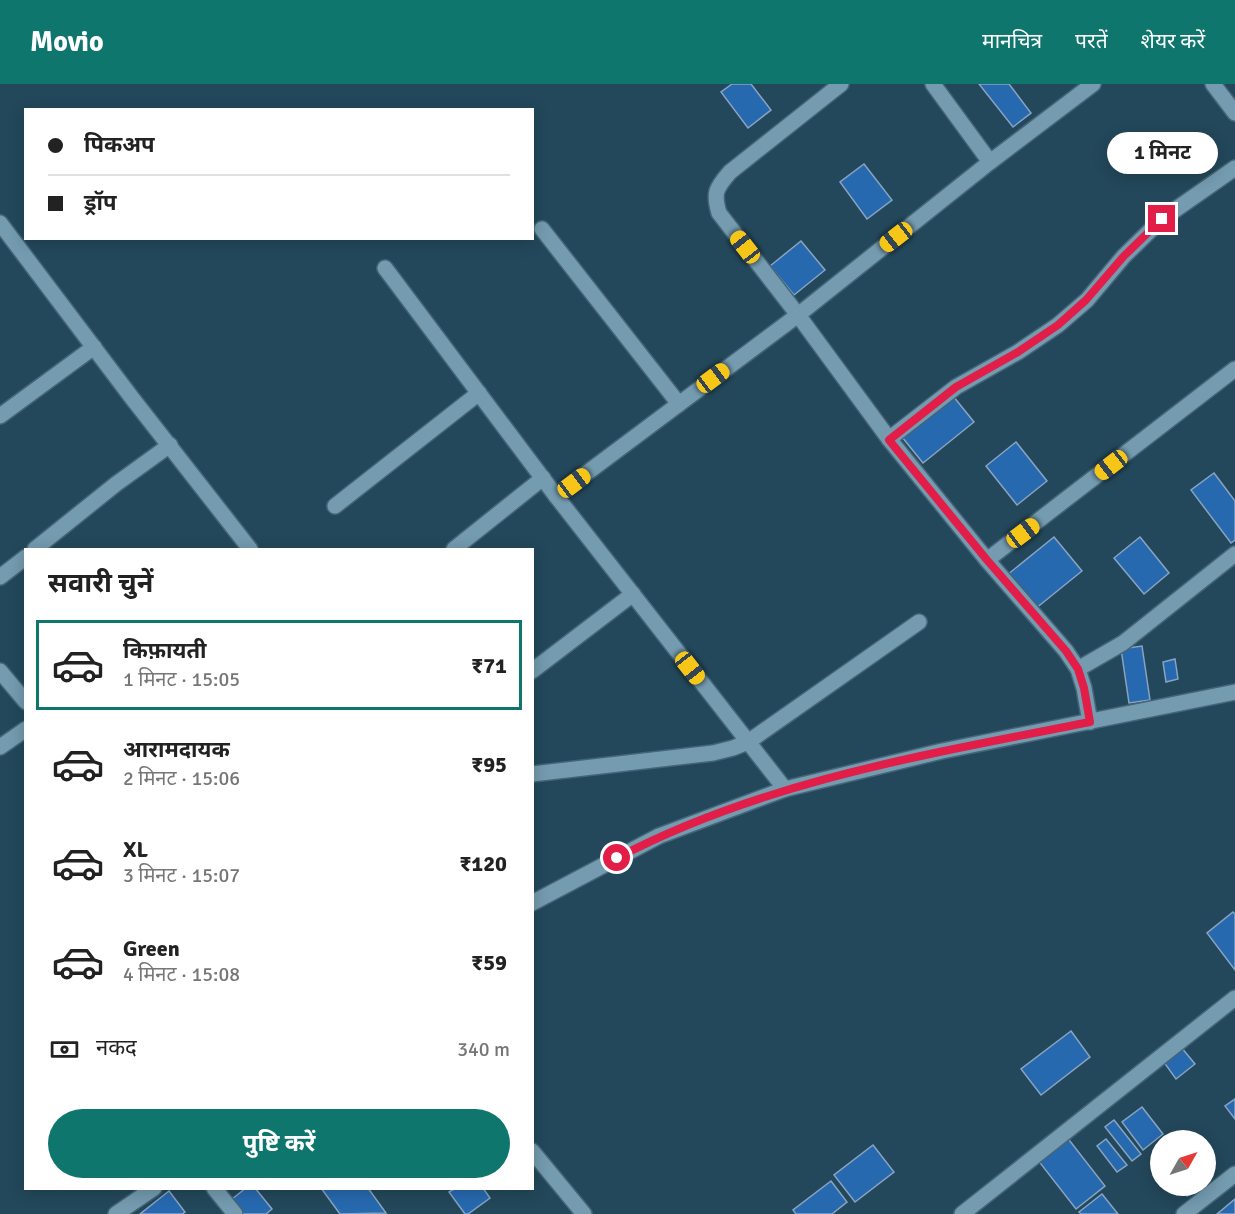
<!DOCTYPE html>
<html lang="hi">
<meta charset="utf-8">
<style>
:root{--surface:#fff;--page:#f2f2f2;--text:#222;--muted:#767676;--line:#e0e0e0;--accent:#0f766e}
body{margin:0;font-family:Signika,"Noto Sans Devanagari",sans-serif;background:var(--page);color:var(--text);height:100vh;display:flex;flex-direction:column;font-size:22px;white-space:nowrap}
*{box-sizing:border-box;margin:0}
p{font-size:20px;color:var(--muted)}
.icon{flex:none;width:33px;height:33px;fill:none;stroke:currentColor;stroke-width:2;stroke-linecap:round;stroke-linejoin:round}
.map{position:relative;flex:1;overflow:hidden}
.side{position:absolute;left:24px;top:464px;width:510px;height:642px;display:flex;flex-direction:column;background:var(--surface);border-radius:0px;box-shadow:0 3px 15px #0003}
.side>*{flex:none}
.guide{position:absolute;left:24px;top:24px;width:510px;height:132px;border-radius:0px;box-shadow:0 3px 15px #0003;display:grid;align-content:center;height:132px;padding:0 24px;background:var(--surface)}
.needle{width:39px;rotate:51deg}
.fabs{position:absolute;left:1150px;top:1046px;display:grid;gap:12px}
.fabs a{display:grid;place-items:center;width:66px;height:66px;border-radius:50%;background:var(--surface);box-shadow:0 3px 15px #0003;font-size:30px}
.end{position:absolute;width:27px;height:27px;margin:-14px;border:8px solid #e11d48;background:#fff;box-shadow:0 0 0 3px #fff}
.from{border-radius:50%}
.bubble{position:absolute;height:42px;border-radius:21px;background:var(--surface);box-shadow:0 3px 15px #0003;font-size:20px;font-weight:700;line-height:42px;text-align:center}
.car{position:absolute;width:18px;height:36px;margin:-18px -9px;border-radius:8px;box-shadow:0 0 4px 2px #0007;background:linear-gradient(#f5c518 24%,#345 0 40%,#f5c518 0 76%,#345 0 86%,#f5c518 0)}
.guide b{display:flex;align-items:center;gap:21px;height:57px;font-size:22px}
.guide b+b{border-top:2px solid var(--line)}
.guide i{width:15px;height:15px;background:var(--text)}
ul{padding:0;list-style:none}
li{display:flex;align-items:center;gap:18px;height:90px;margin:0 12px 9px;padding:0 12px;border:3px solid transparent;border-radius:0px}
li div{flex:1}
li b{display:block;font-size:22px}
li em{font-style:normal;font-weight:700}
li.on{border-color:var(--accent)}
li>.icon{width:54px;height:54px;stroke-width:1.5}
h2{padding:0 24px;font-size:27px;line-height:72px}
.pay{display:flex;align-items:center;gap:15px;height:66px;padding:0 24px;font-size:22px}
.pay p{margin-inline-start:auto}
.action{display:flex;gap:12px;margin-top:auto;padding:12px 24px}
.action a{flex:1;height:69px;border-radius:36px;background:var(--accent);color:#fff;font-size:24px;font-weight:700;line-height:69px;text-align:center}
header{display:flex;align-items:center;gap:36px;box-sizing:border-box;height:84px;padding:0 30px;background:var(--accent);color:#fff}
header strong{font-size:28px}
nav{display:flex;gap:33px;margin-inline-start:auto;font-size:21px}
.map>svg:first-child{display:block}
</style>
<header>
<strong>Movio</strong>
<nav><a>मानचित्र</a><a>परतें</a><a>शेयर करें</a></nav>
</header>
<div class="map">
<svg width="1235" height="1130" viewBox="0 0 1235 1130">
<rect width="100%" height="100%" fill="#23485b"/>
<g fill="#2769af" stroke="#89a3c1" stroke-width="1.5">
<path d="M732 0H751L771 26 748 44 721 8Z"/>
<path d="M979 0H1009L1031 29 1013 43Z"/>
<path d="M864 80 892 116 867 135 840 98Z"/>
<path d="M801 157 825 186 794 211 770 182Z"/>
<path d="M953 312 974 338 923 379 902 353Z"/>
<path d="M1016 358 1047 397 1017 421 986 382Z"/>
<path d="M1214 389 1235 417V456L1231 459 1191 406Z"/>
<path d="M1054 453 1082 487 1035 525 1007 491Z"/>
<path d="M1140 453 1169 489 1144 510 1114 474Z"/>
<path d="M1142 562 1150 616 1129 619 1121 565Z"/>
<path d="M1175 575 1178 595 1166 598 1163 578Z"/>
<path d="M1233 828 1235 830V886L1207 849Z"/>
<path d="M1071 947 1090 973 1041 1011 1021 985Z"/>
<path d="M1181 963 1195 980 1176 995 1163 977Z"/>
<path d="M1235 1015V1035L1225 1022Z"/>
<path d="M1142 1023 1163 1050 1143 1066 1122 1038Z"/>
<path d="M1114 1036 1141 1070 1132 1077 1105 1043Z"/>
<path d="M1066 1052 1105 1102 1076 1125 1037 1075Z"/>
<path d="M1106 1055 1127 1081 1117 1088 1097 1062Z"/>
<path d="M873 1061 894 1088 855 1118 834 1091Z"/>
<path d="M831 1097 847 1118 832 1130H796L793 1126Z"/>
<path d="M1178 1101H1200L1187 1112Z"/>
<path d="M246 1104H255L272 1125 266 1130H244L232 1115Z"/>
<path d="M321 1104H368L386 1129 340 1130Z"/>
<path d="M456 1104H483L490 1114 468 1130H465L449 1108Z"/>
<path d="M169 1107 185 1128 182 1130H140Z"/>
<path d="M1102 1110 1118 1130H1081L1079 1128Z"/>
<path d="M1235 1115V1130H1217Z"/>
</g>
<g fill="none" stroke-linecap="round" stroke-linejoin="round">
<g stroke="#446575" stroke-width="18">
<g id="minor">
<path d="M841 0 730 88C716 104 713 109 719 129L798 231 889 355 987 476 1066 567 1078 585 1084 604 1090 638"/>
<path d="M933 0 990 78"/>
<path d="M1213 0 1235 29"/>
<path d="M0 139 132 314 250 465"/>
<path d="M542 145 679 320"/>
<path d="M385 184 556 412 785 705"/>
<path d="M0 332 94 263"/>
<path d="M889 355 956 303 1018 268 1058 241 1087 216 1124 172 1162 135 1235 84"/>
<path d="M556 412 798 231 990 78 1093 0"/>
<path d="M335 422 479 309"/>
<path d="M35 465 116 400 170 361"/>
<path d="M454 465 543 394"/>
<path d="M987 476 1235 285"/>
<path d="M0 493 26 473"/>
<path d="M1078 585 1123 559 1235 470"/>
<path d="M0 587 26 618"/>
<path d="M532 587 633 510"/>
<path d="M0 663 26 645"/>
<path d="M532 690 713 669 733 664 748 658 919 538"/>
<path d="M532 1067 584 1130"/>
<path d="M214 1104 235 1130"/>
<path d="M962 1130 1235 914"/>
<path d="M1184 1130 1235 1090"/>
</g>
</g>
<g stroke="#446575" stroke-width="18">
<g id="tertiary">
<path d="M532 819 659 752 785 705 942 667 1235 608"/>
<path d="M116 1130 154 1104"/>
</g>
</g>
<use href="#minor" stroke="#749bb0" stroke-width="15"/>
<use href="#tertiary" stroke="#749bb0" stroke-width="15"/>
</g>
<g fill="none" stroke-linecap="round" stroke-linejoin="round">
<path stroke="#e11d48" stroke-width="8" d="M617 774C763 697 929 670 1090 638L1084 604 1078 585 1066 567 987 476 889 356 956 303 1018 268 1058 241 1086 216 1124 172 1162 135"/>
</g>
</svg>
<div class="fabs">
<a><svg class="needle" viewBox="-14 -14 28 28"><path d="M0-13l5 13h-10z" fill="#e53935"/><path d="M0 13l5-13h-10z" fill="#767676"/></svg></a>
</div>
<i class="end from" style="left:617px;top:774px"></i>
<i class="end" style="left:1162px;top:135px"></i>
<div class="bubble" style="left:1107px;top:48px;width:111px">1 मिनट</div>
<i class="car" style="left:896px;top:153px;rotate:232deg"></i>
<i class="car" style="left:745px;top:163px;rotate:322deg"></i>
<i class="car" style="left:713px;top:294px;rotate:53deg"></i>
<i class="car" style="left:1111px;top:381px;rotate:232deg"></i>
<i class="car" style="left:574px;top:399px;rotate:53deg"></i>
<i class="car" style="left:1023px;top:449px;rotate:53deg"></i>
<i class="car" style="left:690px;top:584px;rotate:142deg"></i>
<div class="guide">
<b><i class="from"></i>पिकअप</b>
<b><i></i>ड्रॉप</b>
</div>
<section class="side">
<h2>सवारी चुनें</h2>
<ul>
<li class="on"><svg class="icon" aria-label="car" viewBox="0 0 24 24"><path d="M5 17H2v-5l4-1 3-4h7l3 4 3 1v5h-3M9 17h6M6 11h13"/><circle cx="7" cy="17" r="2"/><circle cx="17" cy="17" r="2"/></svg><div><b>किफ़ायती</b><p>1 मिनट · 15:05</p></div><em>₹71</em></li>
<li><svg class="icon" aria-label="car" viewBox="0 0 24 24"><path d="M5 17H2v-5l4-1 3-4h7l3 4 3 1v5h-3M9 17h6M6 11h13"/><circle cx="7" cy="17" r="2"/><circle cx="17" cy="17" r="2"/></svg><div><b>आरामदायक</b><p>2 मिनट · 15:06</p></div><em>₹95</em></li>
<li><svg class="icon" aria-label="car" viewBox="0 0 24 24"><path d="M5 17H2v-5l4-1 3-4h7l3 4 3 1v5h-3M9 17h6M6 11h13"/><circle cx="7" cy="17" r="2"/><circle cx="17" cy="17" r="2"/></svg><div><b>XL</b><p>3 मिनट · 15:07</p></div><em>₹120</em></li>
<li><svg class="icon" aria-label="car" viewBox="0 0 24 24"><path d="M5 17H2v-5l4-1 3-4h7l3 4 3 1v5h-3M9 17h6M6 11h13"/><circle cx="7" cy="17" r="2"/><circle cx="17" cy="17" r="2"/></svg><div><b>Green</b><p>4 मिनट · 15:08</p></div><em>₹59</em></li>
</ul>
<div class="pay"><svg class="icon" aria-label="cash" viewBox="0 0 24 24"><path d="M3 7h18v10H3z"/><circle cx="12" cy="12" r="2"/></svg>नकद<p>340 m</p></div>
<div class="action"><a>पुष्टि करें</a></div>
</section>
</div>
